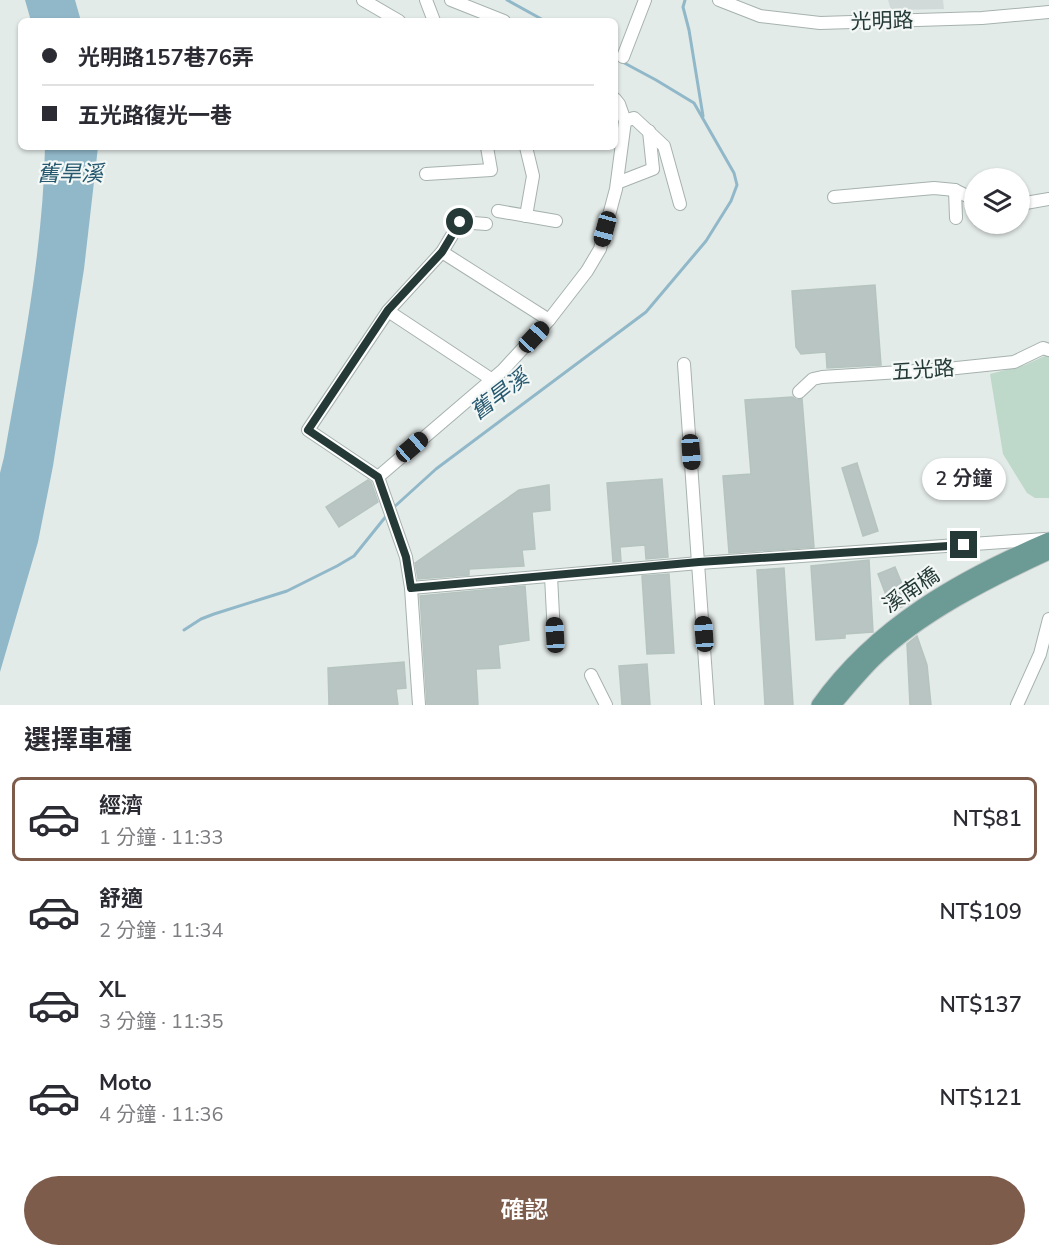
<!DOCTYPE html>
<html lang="zh-TW">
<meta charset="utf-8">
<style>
:root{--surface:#fff;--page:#f2f2f3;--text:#2b2b33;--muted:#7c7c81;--line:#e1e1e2;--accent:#7d5c4c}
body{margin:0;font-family:"Nunito Sans","Noto Sans TC",sans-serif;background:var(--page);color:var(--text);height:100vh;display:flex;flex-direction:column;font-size:22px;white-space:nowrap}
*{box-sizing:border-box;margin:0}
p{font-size:20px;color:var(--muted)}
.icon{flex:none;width:33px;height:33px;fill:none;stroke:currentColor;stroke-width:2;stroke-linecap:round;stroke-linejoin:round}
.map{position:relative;height:705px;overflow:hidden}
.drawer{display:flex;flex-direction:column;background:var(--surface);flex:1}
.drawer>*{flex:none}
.guide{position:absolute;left:18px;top:18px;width:600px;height:132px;border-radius:9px;box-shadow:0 2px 4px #0004;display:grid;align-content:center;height:132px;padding:0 24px;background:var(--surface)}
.tools{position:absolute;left:964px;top:168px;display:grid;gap:12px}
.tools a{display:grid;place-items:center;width:66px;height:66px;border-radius:50%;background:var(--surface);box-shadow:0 2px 4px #0004;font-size:30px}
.end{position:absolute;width:27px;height:27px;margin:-14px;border:8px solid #253a37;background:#fff;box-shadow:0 0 0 3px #fff}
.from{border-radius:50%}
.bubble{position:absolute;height:42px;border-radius:21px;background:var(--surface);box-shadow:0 2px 4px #0004;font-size:20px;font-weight:600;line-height:42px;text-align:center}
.car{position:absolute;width:18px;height:36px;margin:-18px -9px;border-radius:8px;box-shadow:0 0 4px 2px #0007;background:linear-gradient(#222 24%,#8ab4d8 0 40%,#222 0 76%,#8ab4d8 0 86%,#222 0)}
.guide b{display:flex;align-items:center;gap:21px;height:57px;font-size:22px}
.guide b+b{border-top:2px solid var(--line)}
.guide i{width:15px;height:15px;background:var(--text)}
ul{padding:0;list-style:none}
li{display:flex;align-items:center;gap:18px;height:84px;margin:0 12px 9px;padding:0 12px;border:3px solid transparent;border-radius:9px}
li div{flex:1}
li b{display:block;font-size:22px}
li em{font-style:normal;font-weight:600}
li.active{border-color:var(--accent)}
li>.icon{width:54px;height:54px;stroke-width:1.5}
h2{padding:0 24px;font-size:27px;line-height:72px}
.cta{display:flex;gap:12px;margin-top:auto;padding:12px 24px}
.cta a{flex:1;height:69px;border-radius:36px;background:var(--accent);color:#fff;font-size:24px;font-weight:600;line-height:69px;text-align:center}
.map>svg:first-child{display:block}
</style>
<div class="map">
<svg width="1049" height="705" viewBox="0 0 1049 705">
<rect width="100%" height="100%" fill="#e3ebe8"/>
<path fill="#d1dad8" d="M888 0H943L944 9 891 10Z"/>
<path fill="#bed9ca" d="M1049 354V498H1035L1027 493 1003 454 990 374 1025 365Z"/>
<g fill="#91b8c9">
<path d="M25 0H75L81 21H31Z"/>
<path d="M45 147H98L84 269 53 466 38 542 0 672V473L4 457C22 355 43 251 45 147Z"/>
</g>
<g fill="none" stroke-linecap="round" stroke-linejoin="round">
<g stroke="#91b8c9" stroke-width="3">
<path d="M507 0 545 21"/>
<path d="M685 0 683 7 689 30 703 116"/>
<path d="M393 508 436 469 646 312 706 241 731 201 737 185 734 173 694 103 656 80 615 58"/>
<path d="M184 630 201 619 214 614 287 591 337 566 354 556 387 515"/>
</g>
</g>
<g fill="#b8c5c2" stroke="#b6c4c0" stroke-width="1.5">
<path d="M875 285 881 365 827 368 826 352 801 354 796 347 792 291Z"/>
<path d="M792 397 797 400 802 399 814 547 729 553 723 476 751 474 745 400Z"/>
<path d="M857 463 878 531 863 536 842 468Z"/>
<path d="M662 479 668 557 646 559 645 545 620 547 621 561 613 562 607 483Z"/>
<path d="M368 480 371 482 378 502 339 527 326 507Z"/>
<path d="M549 485 550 510 532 512 535 549 522 550 524 566 469 569V575L418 579 415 563 519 490Z"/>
<path d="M869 560 873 632 845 634V638L816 640 811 566Z"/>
<path d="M895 567 910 603 892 611 878 574Z"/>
<path d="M784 568 793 705H765L757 570Z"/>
<path d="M669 574 674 653 647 654 642 576Z"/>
<path d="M525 586 529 640 498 645 500 668 476 669 478 705H427L420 596Z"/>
<path d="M917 636 927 665 931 705H910L907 644Z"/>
<path d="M404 662 406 688 396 689 398 705H329L328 668Z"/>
<path d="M647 664 650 705H622L619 666Z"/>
</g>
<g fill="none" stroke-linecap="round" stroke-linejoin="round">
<g stroke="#a6b2af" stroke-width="14">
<g id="minor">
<path d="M363 0 399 21"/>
<path d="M426 0 434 21"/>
<path d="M451 0 504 21"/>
<path d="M719 0 760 16 820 23 982 18 1049 12"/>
<path d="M623 57 645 0"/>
<path d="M625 121 634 118 664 146 680 204"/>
<path d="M526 147 533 176 526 216"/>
<path d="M426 174 491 170 487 147"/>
<path d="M617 183 653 169 649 131"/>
<path d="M955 190 956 218"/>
<path d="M834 197 934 188 955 190 975 200"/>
<path d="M1020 204 1049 199"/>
<path d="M498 211 556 221"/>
<path d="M442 252 549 320"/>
<path d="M388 311 491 379"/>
<path d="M684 364 708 705"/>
<path d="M799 392 813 379 822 377 947 369 1014 362 1043 348 1049 350"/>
<path d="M378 477 503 370 549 320 587 271 600 249 616 189 625 121 619 104 615 99"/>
<path d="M378 477 308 430 388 311 442 252 460 222 486 224"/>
<path d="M378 477 406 557 411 588 419 705"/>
<path d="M551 576 554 635"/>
<path d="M411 588 699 563 1045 539"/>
<path d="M591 675 606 705"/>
<path d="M1017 705 1040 654 1049 619"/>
</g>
</g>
<g stroke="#c2c8c7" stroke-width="17">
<g id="major">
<path d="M819 705C876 625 960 578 1049 540"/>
<path d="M833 705C846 690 859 674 873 660 920 614 990 579 1049 552"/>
</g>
</g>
<use href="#minor" stroke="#fff" stroke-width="12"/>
<use href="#major" stroke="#6c9b96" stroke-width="15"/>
</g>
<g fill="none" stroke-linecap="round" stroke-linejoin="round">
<path stroke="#253a37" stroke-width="8" d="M460 222 442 252 388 310 308 430 378 477 406 557 411 588 699 562 964 545"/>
</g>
<g text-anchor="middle" stroke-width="4.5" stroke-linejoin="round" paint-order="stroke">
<g font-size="21" fill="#253a37" stroke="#f3f8f6">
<text transform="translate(882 21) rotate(-2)" y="7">光明路</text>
<text transform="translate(923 370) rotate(-4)" y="7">五光路</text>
<text transform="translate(911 590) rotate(-34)" y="7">溪南橋</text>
</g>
<g font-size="22" font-style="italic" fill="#26586f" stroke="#f3f8f6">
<text x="70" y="181">舊旱溪</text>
<text transform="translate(499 394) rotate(-37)" y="8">舊旱溪</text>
</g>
</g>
</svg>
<div class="tools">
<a><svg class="icon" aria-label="layers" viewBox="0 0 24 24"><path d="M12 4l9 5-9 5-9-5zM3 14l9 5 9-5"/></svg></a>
</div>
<i class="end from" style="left:460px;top:222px"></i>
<i class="end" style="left:964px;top:545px"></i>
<div class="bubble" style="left:922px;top:458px;width:84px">2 分鐘</div>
<i class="car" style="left:605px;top:229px;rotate:195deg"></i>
<i class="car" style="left:534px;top:337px;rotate:43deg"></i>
<i class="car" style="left:412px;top:447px;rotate:49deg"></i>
<i class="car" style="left:691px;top:452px;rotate:176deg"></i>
<i class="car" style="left:704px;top:634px;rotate:356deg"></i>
<i class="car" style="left:555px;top:635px;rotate:357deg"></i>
<div class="guide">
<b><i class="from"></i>光明路157巷76弄</b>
<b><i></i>五光路復光一巷</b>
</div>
</div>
<section class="drawer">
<h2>選擇車種</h2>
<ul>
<li class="active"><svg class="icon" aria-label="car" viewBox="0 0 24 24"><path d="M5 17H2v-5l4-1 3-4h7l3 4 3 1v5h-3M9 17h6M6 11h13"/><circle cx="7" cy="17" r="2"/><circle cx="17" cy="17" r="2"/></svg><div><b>經濟</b><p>1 分鐘 · 11:33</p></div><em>NT$81</em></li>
<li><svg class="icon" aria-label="car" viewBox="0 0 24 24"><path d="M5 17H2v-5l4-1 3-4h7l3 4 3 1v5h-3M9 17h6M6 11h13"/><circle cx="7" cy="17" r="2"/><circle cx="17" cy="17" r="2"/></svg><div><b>舒適</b><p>2 分鐘 · 11:34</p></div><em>NT$109</em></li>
<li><svg class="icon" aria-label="car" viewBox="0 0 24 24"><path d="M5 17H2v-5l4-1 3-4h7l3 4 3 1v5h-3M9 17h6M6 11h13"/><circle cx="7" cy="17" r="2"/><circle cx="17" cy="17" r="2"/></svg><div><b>XL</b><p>3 分鐘 · 11:35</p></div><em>NT$137</em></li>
<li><svg class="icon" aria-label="car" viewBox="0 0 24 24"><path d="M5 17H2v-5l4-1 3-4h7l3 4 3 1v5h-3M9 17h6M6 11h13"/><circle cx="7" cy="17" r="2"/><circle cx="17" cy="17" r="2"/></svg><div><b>Moto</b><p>4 分鐘 · 11:36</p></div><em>NT$121</em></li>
</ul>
<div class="cta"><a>確認</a></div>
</section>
